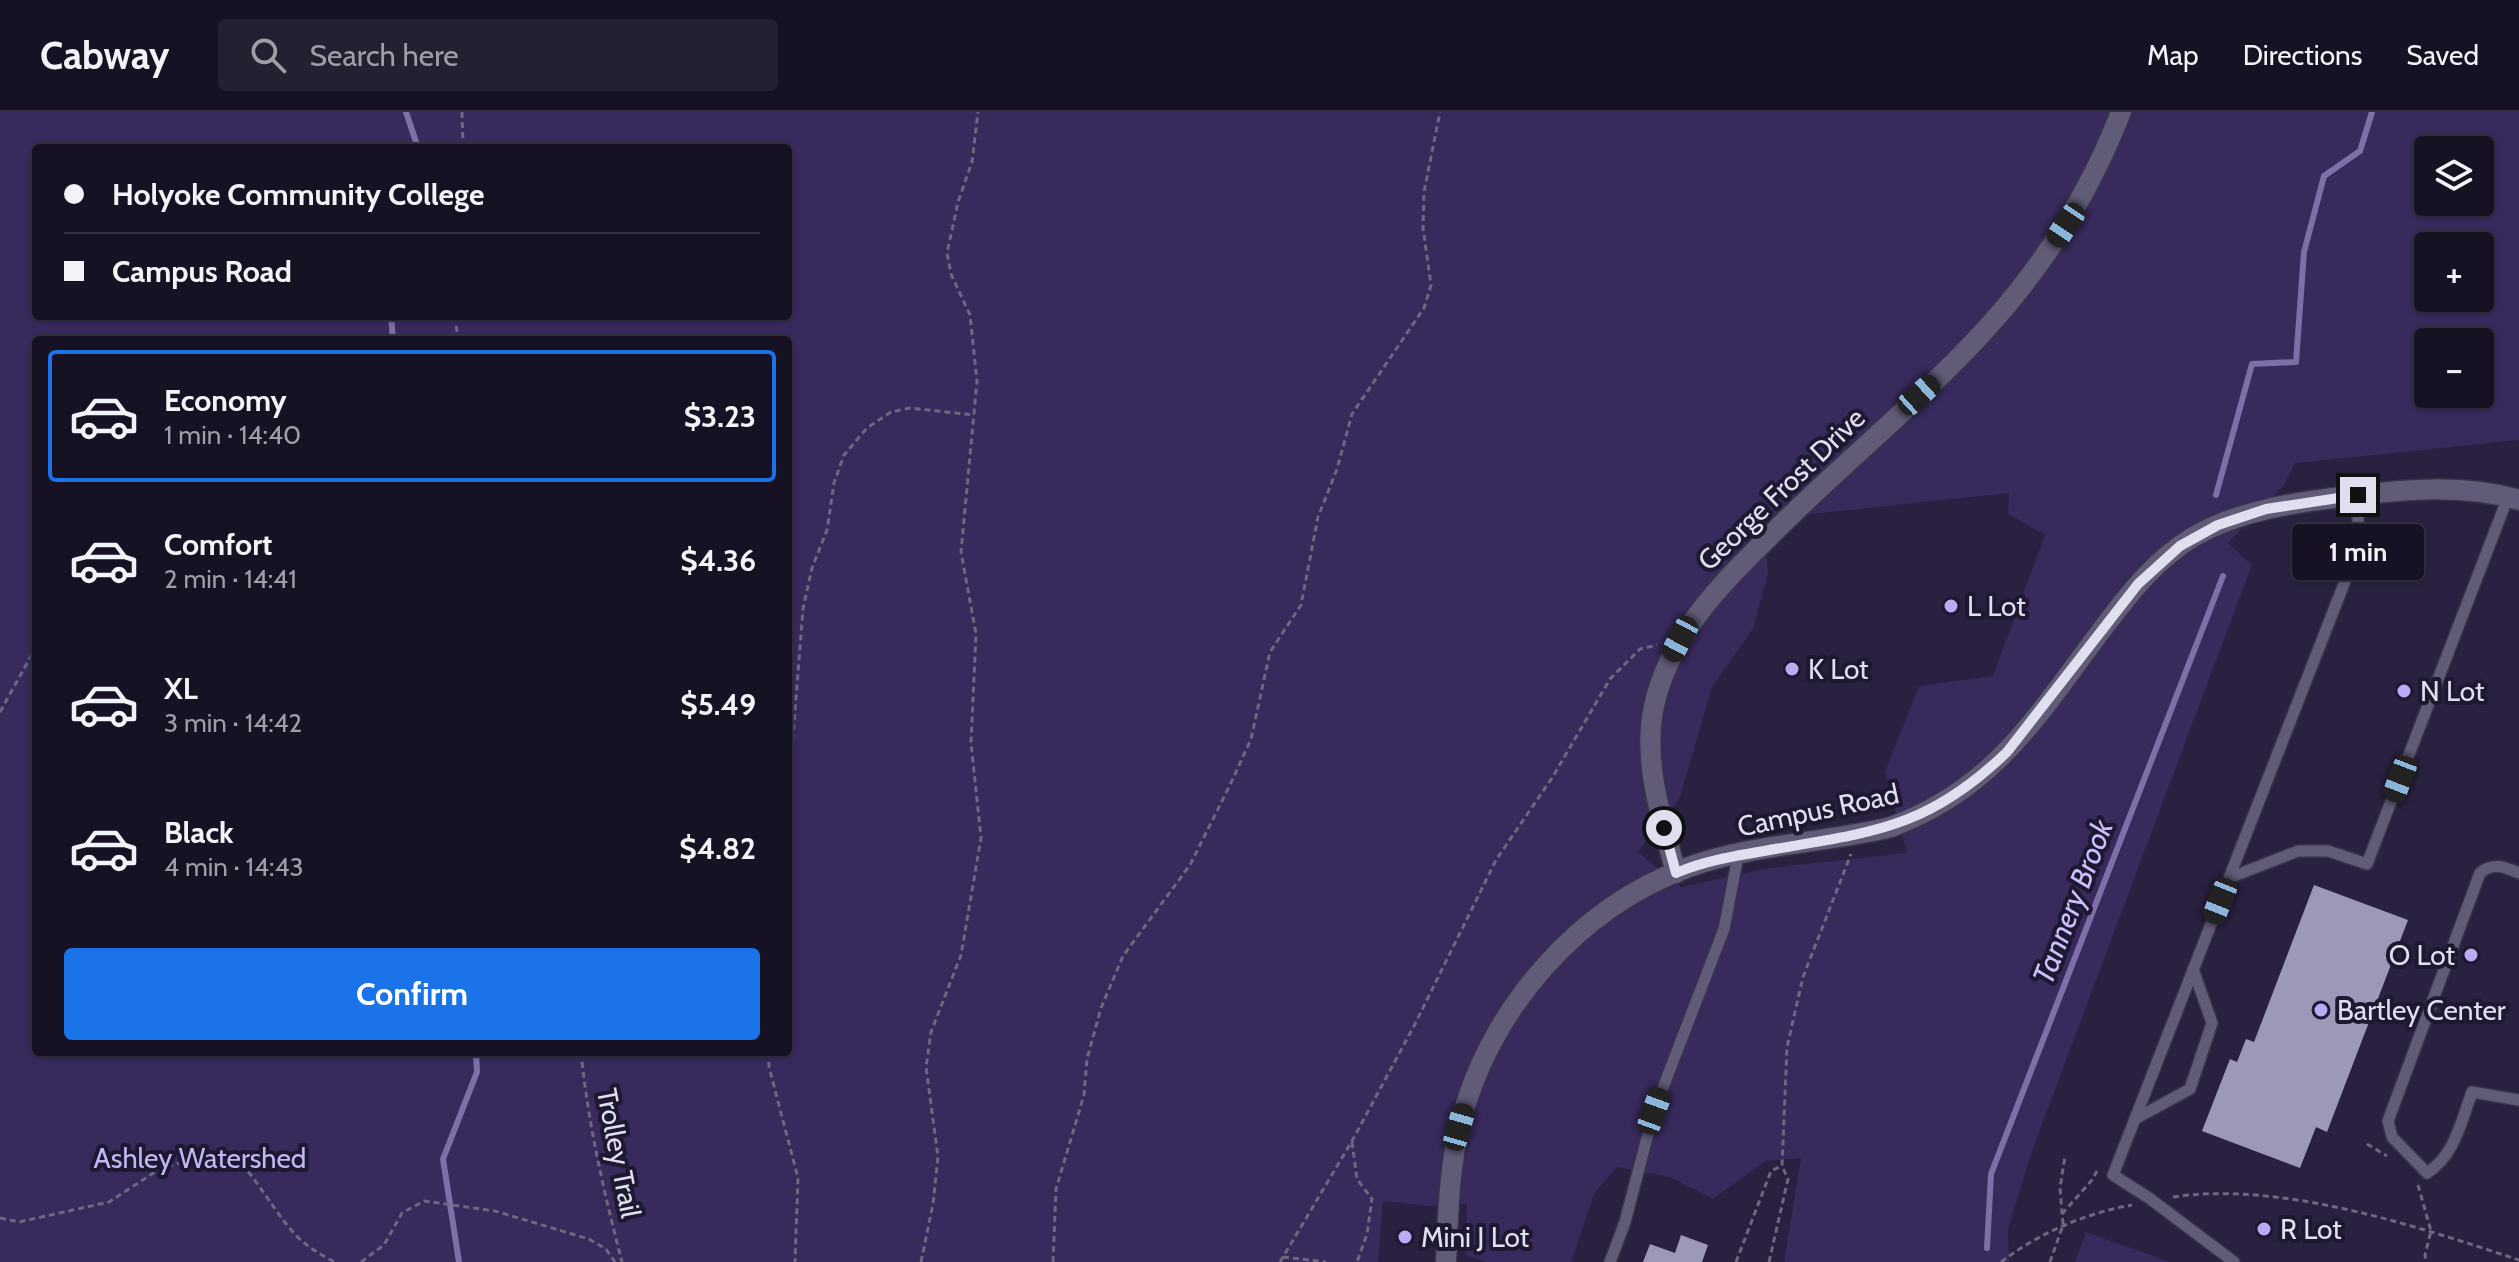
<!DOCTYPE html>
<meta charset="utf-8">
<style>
:root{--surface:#161224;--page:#232031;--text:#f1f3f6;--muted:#9e9ea6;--line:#353241;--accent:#1a73e8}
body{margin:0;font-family:Cabin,sans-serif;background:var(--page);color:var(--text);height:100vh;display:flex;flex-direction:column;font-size:30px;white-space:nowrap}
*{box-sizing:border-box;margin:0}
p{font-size:26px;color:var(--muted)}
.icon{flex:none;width:44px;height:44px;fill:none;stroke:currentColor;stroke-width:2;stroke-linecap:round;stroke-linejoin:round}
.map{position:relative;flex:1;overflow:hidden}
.side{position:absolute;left:32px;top:224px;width:760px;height:720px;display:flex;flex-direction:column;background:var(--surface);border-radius:8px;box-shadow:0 2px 6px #0004,0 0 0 2px var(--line)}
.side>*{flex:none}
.guide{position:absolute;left:32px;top:32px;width:760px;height:176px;border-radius:8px;box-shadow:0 2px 6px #0004,0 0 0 2px var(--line);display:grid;align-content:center;height:176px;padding:0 32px;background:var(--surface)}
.buttons{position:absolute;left:2414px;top:24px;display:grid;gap:16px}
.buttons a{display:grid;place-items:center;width:80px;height:80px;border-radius:8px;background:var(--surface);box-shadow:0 2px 6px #0004,0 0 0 2px var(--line);font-size:40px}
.end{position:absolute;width:36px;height:36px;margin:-18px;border:10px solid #e1deef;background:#111;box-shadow:0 0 0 4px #111}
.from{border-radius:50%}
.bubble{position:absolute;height:56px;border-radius:8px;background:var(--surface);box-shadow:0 2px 6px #0004,0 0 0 2px var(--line);font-size:26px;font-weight:800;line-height:56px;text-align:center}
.car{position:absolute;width:24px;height:48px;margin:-24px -12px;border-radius:10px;box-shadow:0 0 6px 2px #0007;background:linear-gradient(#222 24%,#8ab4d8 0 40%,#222 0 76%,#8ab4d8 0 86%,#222 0)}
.guide b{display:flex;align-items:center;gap:28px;height:76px;font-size:30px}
.guide b+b{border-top:2px solid var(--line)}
.guide i{width:20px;height:20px;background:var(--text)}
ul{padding:14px 0 0;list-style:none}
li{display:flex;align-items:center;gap:24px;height:132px;margin:0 16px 12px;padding:0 16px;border:4px solid transparent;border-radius:8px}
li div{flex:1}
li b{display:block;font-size:30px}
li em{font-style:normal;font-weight:800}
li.on{border-color:var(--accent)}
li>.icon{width:72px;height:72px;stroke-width:1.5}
.button{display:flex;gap:16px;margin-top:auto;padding:16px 32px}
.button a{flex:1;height:92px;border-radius:8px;background:var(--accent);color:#fff;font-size:32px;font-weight:800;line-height:92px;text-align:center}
header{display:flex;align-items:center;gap:48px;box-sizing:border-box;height:112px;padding:0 40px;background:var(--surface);border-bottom:2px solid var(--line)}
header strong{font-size:38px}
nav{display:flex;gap:44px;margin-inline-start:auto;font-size:28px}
.search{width:560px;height:72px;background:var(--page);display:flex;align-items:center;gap:20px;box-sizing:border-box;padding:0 28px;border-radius:8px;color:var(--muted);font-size:30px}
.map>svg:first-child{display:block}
</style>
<header>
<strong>Cabway</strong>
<div class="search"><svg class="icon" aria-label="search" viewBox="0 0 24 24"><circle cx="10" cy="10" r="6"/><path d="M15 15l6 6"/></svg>Search here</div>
<nav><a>Map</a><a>Directions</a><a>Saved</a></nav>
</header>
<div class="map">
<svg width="2519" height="1150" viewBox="0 0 2519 1150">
<rect width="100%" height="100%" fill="#1e1830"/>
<path fill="#29213f" d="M2519 327V1150H700L788 940V504Z"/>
<g fill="#382a5d" fill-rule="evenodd">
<path d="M0 0H2519V328L2295 351 2284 373 2228 431 2252 453 2032 1039 2008 1117 2009 1150H1784L1801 1046 1766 1049 1713 1087 1670 1065 1617 1055 1594 1082 1571 1150H1487L1465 1143 1467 1092 1428 1094 1383 1089 1378 1150H0ZM36 36H788V204H36ZM2428 38H2480V90H2428ZM2428 134H2480V186H2428ZM36 228H788V940H36ZM2428 230H2480V282H2428ZM2009 381 2008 402 2045 423 1993 564 1919 574 1885 659 1907 741 1770 756 1681 775 1638 740 1679 688 1712 575 1753 517 1768 461 1763 407Z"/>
<path d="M2086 1120 2170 1150H2075Z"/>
</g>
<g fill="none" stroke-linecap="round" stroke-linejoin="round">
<g stroke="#7e6fa8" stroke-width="6">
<path d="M406 0 416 30 412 36"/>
<path d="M391 204 393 228"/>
<path d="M2216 383 2252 252 2296 250 2304 140 2324 64 2360 39 2372 0"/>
<path d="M1987 1136 1991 1062 2223 464"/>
<path d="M459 1150 443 1047 477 960 476 940"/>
</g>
</g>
<g fill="#9e98b8">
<path d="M2314 773 2408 808 2327 1020 2316 1015 2300 1056 2202 1019 2230 947 2237 950 2246 927 2254 930Z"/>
<path d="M1681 1123 1708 1133 1702 1150H1643L1650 1132 1675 1141Z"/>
</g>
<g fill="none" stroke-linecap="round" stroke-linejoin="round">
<g stroke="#383347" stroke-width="14">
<g id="lane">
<path d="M2519 761C2504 755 2493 750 2480 761L2388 1009 2392 1025 2427 1061C2455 1043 2461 1010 2472 980L2519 988"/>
<path d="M2229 766 2298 739H2328L2367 752 2508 385"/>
<path d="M2135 1007 2190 977 2212 911 2193 857"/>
<path d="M1610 1150 1625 1110 1654 999 1724 817 1738 744"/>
<path d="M2234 1150 2149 1086 2113 1063 2358 436V383"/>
</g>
</g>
<g stroke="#383347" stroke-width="23">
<g id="street">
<path d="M1676 761C1662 707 1642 650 1654 594 1671 517 1728 466 1781 413 1849 346 1923 286 1987 216 2045 152 2090 80 2121 0"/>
<path d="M1446 1150C1448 1104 1449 1057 1460 1012 1490 897 1577 796 1689 755 1752 732 1826 731 1891 715 1999 675 2041 597 2107 511 2132 478 2157 447 2193 425 2239 398 2297 390 2350 384 2406 377 2464 372 2519 388"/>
</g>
</g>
<g stroke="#6d687d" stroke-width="3" stroke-dasharray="6 4" stroke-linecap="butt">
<path d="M462 0 463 36"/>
<path d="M455 204 458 228"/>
<path d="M0 600 36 535"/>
<path d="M788 688 803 497 812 456 827 418 834 371 844 343 867 316 891 300 910 296 974 303"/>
<path d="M581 940C588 1011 604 1081 622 1150"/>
<path d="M768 940 769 955 798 1066 795 1150"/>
<path d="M1352 1030 1357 1067 1372 1087 1367 1122 1357 1150"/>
<path d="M2367 1032 2387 1044"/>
<path d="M2418 1073 2431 1119 2425 1143 2426 1150"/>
<path d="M2173 1085C2282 1069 2416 1114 2519 1148"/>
<path d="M2062 1102 2092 1068 2097 1059"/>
<path d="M0 1106 19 1110 109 1090 158 1058 200 1044 233 1043C257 1066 271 1095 293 1120 304 1133 319 1142 335 1150"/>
<path d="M1283 1145 1326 1150"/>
<path d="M361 1150 384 1133 402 1101 424 1089 495 1099 589 1127 606 1137 615 1150"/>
<path d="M921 1150 933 1092 938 1045 926 955 931 920 961 843 981 726 971 631 976 522 961 440 977 269 970 203 951 162 947 141 958 90 972 50 978 0"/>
<path d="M1053 1150 1056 1077 1084 983 1087 947 1101 896 1123 844 1190 753 1230 673 1251 627 1270 540 1301 493 1318 405 1337 357 1352 302 1424 196 1431 173 1423 116 1424 80 1440 0"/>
<path d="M1280 1150 1352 1029 1415 912 1496 748 1552 666 1610 567 1640 537 1657 533"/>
<path d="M1736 1150 1771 1059 1782 1054"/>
<path d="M1769 1150 1788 1067 1782 1054 1787 935 1803 865 1851 742"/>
<path d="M2001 1150C2039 1121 2086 1101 2132 1093"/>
<path d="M2050 1150 2063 1113 2060 1076 2065 1044"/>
</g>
<use href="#lane" stroke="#615b78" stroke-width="11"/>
<use href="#street" stroke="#615b78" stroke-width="20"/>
</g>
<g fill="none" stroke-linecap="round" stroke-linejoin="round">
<path stroke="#e1deef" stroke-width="10" d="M1664 716 1676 761C1704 749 1734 744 1764 739 1870 720 1925 719 2007 640L2138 472 2180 434 2218 413 2266 397 2358 383"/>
</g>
<g fill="#bbaaf6" stroke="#1e1830" stroke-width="3">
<circle cx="1951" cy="494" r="8"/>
<circle cx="1792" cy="557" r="8"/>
<circle cx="2404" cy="579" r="8"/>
<circle cx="2471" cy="843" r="8"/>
<circle cx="2321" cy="898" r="8"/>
<circle cx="2264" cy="1117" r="8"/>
<circle cx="1405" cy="1125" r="8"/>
</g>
<g text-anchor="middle" stroke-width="8" stroke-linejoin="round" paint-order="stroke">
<g font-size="28" fill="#e1deef" stroke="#1e1830">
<text transform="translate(1781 377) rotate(-44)" y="10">George Frost Drive</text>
<text transform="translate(1818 698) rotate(-12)" y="10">Campus Road</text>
<text transform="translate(619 1041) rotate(79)" y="10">Trolley Trail</text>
</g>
<g font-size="28" fill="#e1deef" stroke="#1e1830" text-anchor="start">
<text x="1967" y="504">L Lot</text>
<text x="1808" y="567">K Lot</text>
<text x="2420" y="589">N Lot</text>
<text x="2455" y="853" text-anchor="end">O Lot</text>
<text x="2337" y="908">Bartley Center</text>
<text x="2280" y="1127">R Lot</text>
<text x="1421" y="1135">Mini J Lot</text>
</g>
<g font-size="28" fill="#c3b6f5" stroke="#1e1830">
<text x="200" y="1056">Ashley Watershed</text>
</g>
<g font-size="30" font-style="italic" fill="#ccbfff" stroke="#1e1830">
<text transform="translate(2073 790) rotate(-69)" y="10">Tannery Brook</text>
</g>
</g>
</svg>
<div class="buttons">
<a><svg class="icon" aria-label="layers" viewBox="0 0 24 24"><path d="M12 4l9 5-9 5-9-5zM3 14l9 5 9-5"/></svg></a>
<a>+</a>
<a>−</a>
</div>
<i class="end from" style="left:1664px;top:716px"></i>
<i class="end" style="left:2358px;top:383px"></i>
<div class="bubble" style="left:2292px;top:412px;width:132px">1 min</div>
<i class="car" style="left:2066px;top:113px;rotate:214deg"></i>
<i class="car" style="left:1919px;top:283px;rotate:48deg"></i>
<i class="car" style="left:1680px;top:527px;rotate:208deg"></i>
<i class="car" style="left:2400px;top:667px;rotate:201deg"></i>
<i class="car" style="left:2220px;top:789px;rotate:202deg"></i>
<i class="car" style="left:1654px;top:999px;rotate:20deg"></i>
<i class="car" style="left:1459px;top:1015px;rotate:16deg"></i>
<div class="guide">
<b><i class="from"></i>Holyoke Community College</b>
<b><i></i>Campus Road</b>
</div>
<section class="side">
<ul>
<li class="on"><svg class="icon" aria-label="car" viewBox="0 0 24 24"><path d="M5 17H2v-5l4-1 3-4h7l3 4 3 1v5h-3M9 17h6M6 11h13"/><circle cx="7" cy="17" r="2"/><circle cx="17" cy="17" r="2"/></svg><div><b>Economy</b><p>1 min · 14:40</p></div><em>$3.23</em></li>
<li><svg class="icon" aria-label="car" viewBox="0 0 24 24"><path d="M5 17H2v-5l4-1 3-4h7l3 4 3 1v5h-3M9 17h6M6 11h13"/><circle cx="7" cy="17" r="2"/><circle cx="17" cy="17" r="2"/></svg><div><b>Comfort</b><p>2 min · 14:41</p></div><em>$4.36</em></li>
<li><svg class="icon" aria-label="car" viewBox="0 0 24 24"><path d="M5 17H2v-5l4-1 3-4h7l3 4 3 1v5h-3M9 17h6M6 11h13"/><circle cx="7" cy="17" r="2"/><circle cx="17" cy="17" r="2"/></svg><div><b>XL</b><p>3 min · 14:42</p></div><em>$5.49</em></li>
<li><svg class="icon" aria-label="car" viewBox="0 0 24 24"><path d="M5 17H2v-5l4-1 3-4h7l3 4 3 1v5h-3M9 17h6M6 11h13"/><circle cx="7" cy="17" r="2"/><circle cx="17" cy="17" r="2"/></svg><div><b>Black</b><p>4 min · 14:43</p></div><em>$4.82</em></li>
</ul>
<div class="button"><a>Confirm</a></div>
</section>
</div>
